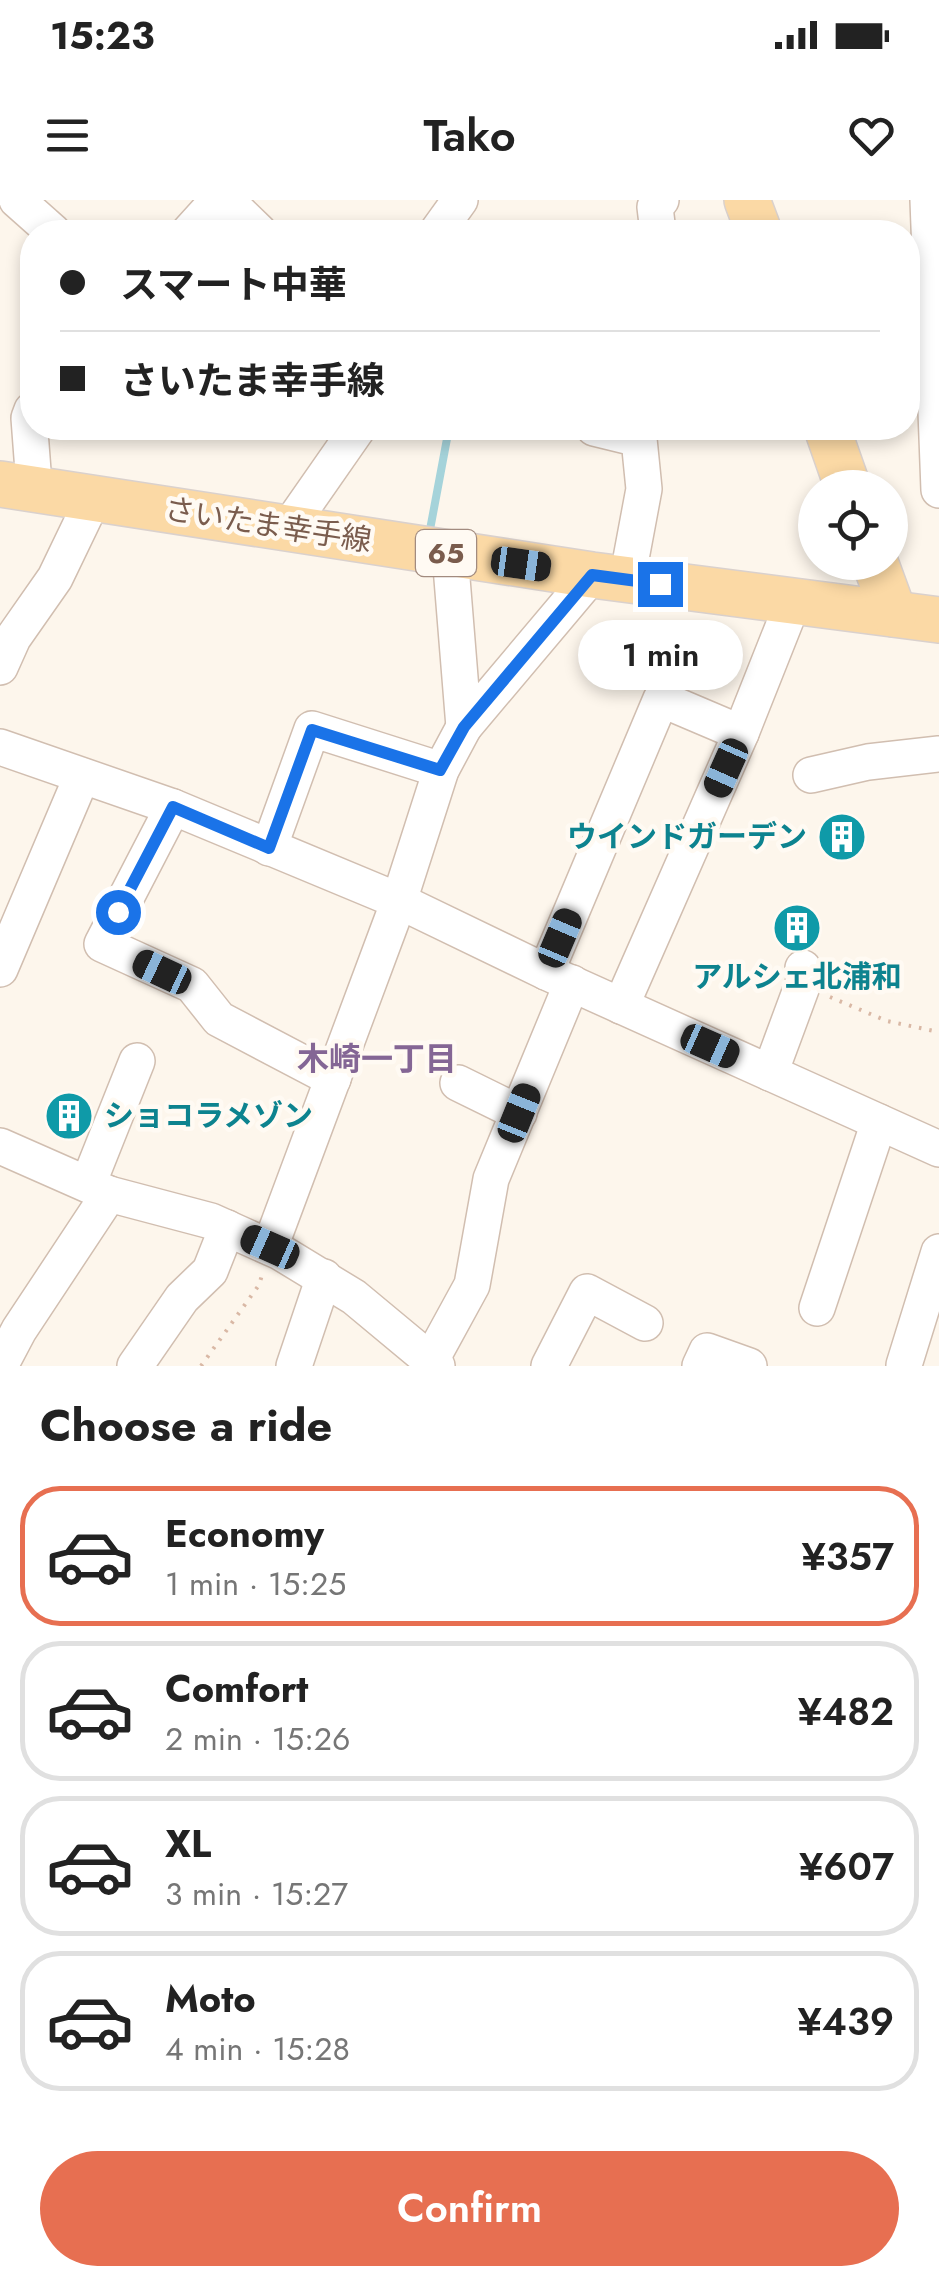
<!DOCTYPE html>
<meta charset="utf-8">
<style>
:root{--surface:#fff;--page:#f6f6f6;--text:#222;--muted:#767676;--line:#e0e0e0;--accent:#e76f51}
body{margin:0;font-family:Jost,"Noto Sans JP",sans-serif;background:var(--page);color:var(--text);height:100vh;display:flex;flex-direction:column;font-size:38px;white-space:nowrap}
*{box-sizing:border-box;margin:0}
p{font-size:32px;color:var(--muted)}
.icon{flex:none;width:55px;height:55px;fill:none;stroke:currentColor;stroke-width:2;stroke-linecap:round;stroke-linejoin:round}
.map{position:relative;height:1166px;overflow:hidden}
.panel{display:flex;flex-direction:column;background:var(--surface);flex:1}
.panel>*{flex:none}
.top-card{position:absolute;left:20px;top:20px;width:900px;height:220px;border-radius:40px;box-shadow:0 5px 15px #0003;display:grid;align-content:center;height:220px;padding:0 40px;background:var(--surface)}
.controls{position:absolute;left:798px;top:270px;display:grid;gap:20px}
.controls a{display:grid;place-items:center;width:110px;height:110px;border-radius:50%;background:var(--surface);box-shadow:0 5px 15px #0003;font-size:50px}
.end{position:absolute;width:45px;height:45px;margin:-22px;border:12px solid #1a73e8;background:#fff;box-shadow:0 0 0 5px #fff}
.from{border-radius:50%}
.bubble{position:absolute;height:70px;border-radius:35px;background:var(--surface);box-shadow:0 5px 15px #0003;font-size:32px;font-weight:600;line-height:70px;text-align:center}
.car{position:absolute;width:30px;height:60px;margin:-30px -15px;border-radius:12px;box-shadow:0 0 8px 2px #0007;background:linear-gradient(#222 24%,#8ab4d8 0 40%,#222 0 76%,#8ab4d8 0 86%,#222 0)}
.top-card b{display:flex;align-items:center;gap:35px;height:95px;font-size:38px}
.top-card b+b{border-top:2px solid var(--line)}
.top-card i{width:25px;height:25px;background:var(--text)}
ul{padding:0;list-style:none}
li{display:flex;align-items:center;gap:30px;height:140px;margin:0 20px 15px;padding:0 20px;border:5px solid var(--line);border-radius:40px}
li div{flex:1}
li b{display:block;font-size:38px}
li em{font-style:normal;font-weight:600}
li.on{border-color:var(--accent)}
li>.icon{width:90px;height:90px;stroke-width:1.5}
h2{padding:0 40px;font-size:45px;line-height:120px}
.cta{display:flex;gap:20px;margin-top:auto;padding:20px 40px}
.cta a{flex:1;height:115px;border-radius:60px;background:var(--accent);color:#fff;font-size:40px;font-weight:600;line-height:115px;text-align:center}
.status{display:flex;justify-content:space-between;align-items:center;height:70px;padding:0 50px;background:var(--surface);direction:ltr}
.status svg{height:28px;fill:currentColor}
header{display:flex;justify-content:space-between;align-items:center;height:130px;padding:0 40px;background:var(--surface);font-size:45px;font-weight:600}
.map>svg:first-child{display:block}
</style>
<div class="status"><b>15:23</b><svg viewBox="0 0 49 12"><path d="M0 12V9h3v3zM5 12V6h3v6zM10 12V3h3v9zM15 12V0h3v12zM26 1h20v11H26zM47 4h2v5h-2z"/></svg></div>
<header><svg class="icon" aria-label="menu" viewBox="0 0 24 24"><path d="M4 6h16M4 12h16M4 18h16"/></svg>Tako<svg class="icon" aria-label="heart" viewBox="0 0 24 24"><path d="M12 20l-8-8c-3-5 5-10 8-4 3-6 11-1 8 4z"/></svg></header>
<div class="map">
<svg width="939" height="1166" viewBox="0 0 939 1166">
<rect width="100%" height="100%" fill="#fdf6ec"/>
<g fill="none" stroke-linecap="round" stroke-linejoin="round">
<path stroke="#a5d3da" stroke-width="8" d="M429 335 449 228"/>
<g stroke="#d1beb0" stroke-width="38">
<g id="minor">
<path d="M17 0 53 32"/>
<path d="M226 0 259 32"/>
<path d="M928 0 939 290"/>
<path d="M189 32 218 0"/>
<path d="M437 32 460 0"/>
<path d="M658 32 655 7 661 0"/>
<path d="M594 228 639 239 644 289 627 380"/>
<path d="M29 289 33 271 29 218 32 210"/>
<path d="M289 327 358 228"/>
<path d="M450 354 464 527 592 375"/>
<path d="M0 467 13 438 55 378 93 299"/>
<path d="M0 547 173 607 399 701 546 772 939 949"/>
<path d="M811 575 868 562 939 554"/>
<path d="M173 607 102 744 192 785 219 819 333 879"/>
<path d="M269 648 312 529 441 570"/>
<path d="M0 769 82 576"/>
<path d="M546 772 661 499 741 533"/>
<path d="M621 806 741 533 793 402"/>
<path d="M770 873 804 781 803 768"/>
<path d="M458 883 519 913"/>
<path d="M0 946 109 994 211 1021 280 1052 354 1097 437 1166"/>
<path d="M88 984 137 861"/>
<path d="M270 1047 399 701 441 570 464 527"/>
<path d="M817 1108 879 922"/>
<path d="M431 1160 472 1085 491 979 572 783"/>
<path d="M904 1165 939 1052"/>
<path d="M0 1166 19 1130 109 994"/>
<path d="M135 1166 182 1098 210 1071 227 1028"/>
<path d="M294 1166 324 1077"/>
<path d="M549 1166 587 1092 645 1123"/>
<path d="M700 1166 707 1151 749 1166"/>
</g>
</g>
<g stroke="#dad1cd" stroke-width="48">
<g id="major">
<path d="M747 0 759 32"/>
<path d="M827 228 848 288"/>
<path d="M0 284 592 375 939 420"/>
<path d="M875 362 894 414"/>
</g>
</g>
<g stroke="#d9b8a5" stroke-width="4" stroke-dasharray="2.5 8" stroke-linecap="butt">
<path d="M830 797 887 821 939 832"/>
<path d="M201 1166 259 1085 262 1075"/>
</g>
<use href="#minor" stroke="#fff" stroke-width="35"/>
<use href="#major" stroke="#fbd9a5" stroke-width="45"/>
</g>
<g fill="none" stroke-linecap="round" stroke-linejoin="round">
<path stroke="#1a73e8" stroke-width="12" d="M118 712 173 607 269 648 312 530 440 570 464 527 592 375 660 384"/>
</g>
<defs>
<g id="building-disc" transform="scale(2.5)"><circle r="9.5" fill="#0f9aa8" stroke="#fffaf3"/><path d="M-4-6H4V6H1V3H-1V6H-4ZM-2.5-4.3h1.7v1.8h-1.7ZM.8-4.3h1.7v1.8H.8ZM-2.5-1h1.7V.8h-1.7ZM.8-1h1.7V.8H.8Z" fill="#fff"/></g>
</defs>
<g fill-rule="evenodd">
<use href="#building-disc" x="842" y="637"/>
<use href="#building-disc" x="797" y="728"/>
<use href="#building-disc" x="69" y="916"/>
</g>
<g text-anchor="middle" stroke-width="9" stroke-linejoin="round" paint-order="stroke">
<rect fill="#fffaf3" stroke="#a28b7f" stroke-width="2.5" x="416" y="330" width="60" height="46" rx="8"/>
<g font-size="28" font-weight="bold" fill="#7a5c4d">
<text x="446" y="363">65</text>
</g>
<g font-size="30" fill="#7a5c4d" stroke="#fffaf3">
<text transform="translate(268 325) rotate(9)" y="10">さいたま幸手線</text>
</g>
<g font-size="30" font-weight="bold" fill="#0d838f" stroke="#fffaf3" text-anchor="end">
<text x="807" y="647">ウインドガーデン</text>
<text x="797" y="787" text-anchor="middle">アルシェ北浦和</text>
<text x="104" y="926" text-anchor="start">ショコラメゾン</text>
</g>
<g font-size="32" font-weight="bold" fill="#846695" stroke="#fffaf3">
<text x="377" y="870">木崎一丁目</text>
</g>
</g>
</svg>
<div class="controls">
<a><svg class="icon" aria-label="locate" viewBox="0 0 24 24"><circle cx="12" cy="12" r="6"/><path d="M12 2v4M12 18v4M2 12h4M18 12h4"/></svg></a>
</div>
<i class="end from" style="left:118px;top:712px"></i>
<i class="end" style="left:660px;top:384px"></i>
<div class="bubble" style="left:578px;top:420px;width:165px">1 min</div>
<i class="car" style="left:521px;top:364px;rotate:98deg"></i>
<i class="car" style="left:726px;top:568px;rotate:204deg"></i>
<i class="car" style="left:560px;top:738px;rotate:23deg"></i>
<i class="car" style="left:162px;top:772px;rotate:295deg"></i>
<i class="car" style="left:710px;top:846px;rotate:114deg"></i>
<i class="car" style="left:519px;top:913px;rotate:22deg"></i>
<i class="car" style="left:270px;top:1047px;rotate:294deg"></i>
<div class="top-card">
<b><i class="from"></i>スマート中華</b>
<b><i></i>さいたま幸手線</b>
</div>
</div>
<section class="panel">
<h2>Choose a ride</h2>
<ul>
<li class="on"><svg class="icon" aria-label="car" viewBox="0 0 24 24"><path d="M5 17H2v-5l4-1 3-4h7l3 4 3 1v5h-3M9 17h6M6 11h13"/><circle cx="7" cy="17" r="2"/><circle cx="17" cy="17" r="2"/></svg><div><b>Economy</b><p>1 min · 15:25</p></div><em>¥357</em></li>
<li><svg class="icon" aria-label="car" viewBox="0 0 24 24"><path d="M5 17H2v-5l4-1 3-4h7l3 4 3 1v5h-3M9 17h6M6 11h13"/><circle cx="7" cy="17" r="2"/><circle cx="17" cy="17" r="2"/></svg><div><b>Comfort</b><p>2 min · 15:26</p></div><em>¥482</em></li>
<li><svg class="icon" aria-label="car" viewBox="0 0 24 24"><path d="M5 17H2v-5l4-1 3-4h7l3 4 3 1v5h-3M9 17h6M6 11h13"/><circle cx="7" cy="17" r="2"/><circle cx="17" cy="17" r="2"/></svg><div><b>XL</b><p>3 min · 15:27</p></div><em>¥607</em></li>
<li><svg class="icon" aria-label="car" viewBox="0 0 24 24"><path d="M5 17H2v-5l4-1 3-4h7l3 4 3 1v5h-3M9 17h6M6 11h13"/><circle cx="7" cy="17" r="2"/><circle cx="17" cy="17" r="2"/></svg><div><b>Moto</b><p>4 min · 15:28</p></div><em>¥439</em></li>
</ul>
<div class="cta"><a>Confirm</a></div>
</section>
